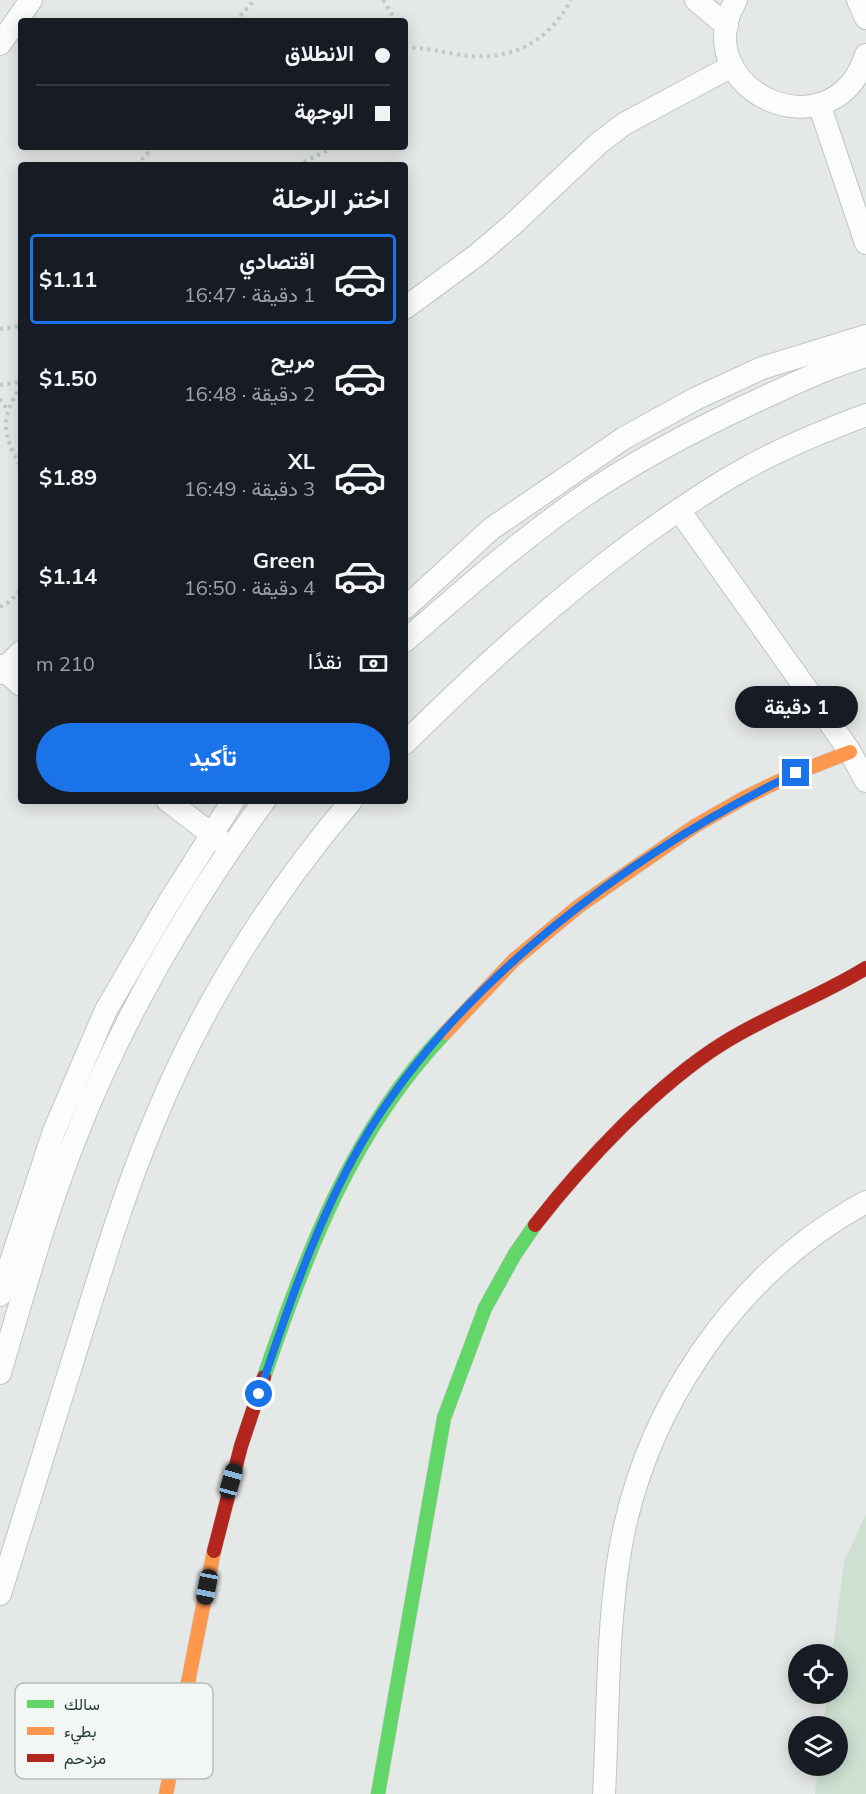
<!DOCTYPE html>
<html lang="ar">
<meta charset="utf-8">
<style>
:root{--surface:#171b24;--page:#242831;--text:#f1f3f6;--muted:#9ea1a6;--line:#363941;--accent:#1a73e8}
body{margin:0;font-family:Mulish,Vazirmatn,sans-serif;background:var(--page);color:var(--text);direction:rtl;height:100vh;display:flex;flex-direction:column;font-size:22px;white-space:nowrap}
*{box-sizing:border-box;margin:0}
p{font-size:20px;color:var(--muted)}
.icon{flex:none;width:33px;height:33px;fill:none;stroke:currentColor;stroke-width:2;stroke-linecap:round;stroke-linejoin:round}
.map{position:relative;flex:1;overflow:hidden;direction:ltr}
.panel{position:absolute;left:18px;top:162px;width:390px;height:642px;display:flex;flex-direction:column;background:var(--surface);border-radius:6px;box-shadow:0 3px 15px #0003;direction:rtl}
.panel>*{flex:none}
.guide{position:absolute;left:18px;top:18px;width:390px;height:132px;border-radius:6px;box-shadow:0 3px 15px #0003;direction:rtl;display:grid;align-content:center;height:132px;padding:0 18px;background:var(--surface)}
.buttons{position:absolute;left:788px;top:1644px;display:grid;gap:12px}
.buttons a{display:grid;place-items:center;width:60px;height:60px;border-radius:50%;background:var(--surface);box-shadow:0 3px 15px #0003;font-size:30px}
.end{position:absolute;width:27px;height:27px;margin:-14px;border:8px solid #1a73e8;background:#fff;box-shadow:0 0 0 3px #fff}
.from{border-radius:50%}
.bubble{position:absolute;height:42px;border-radius:21px;background:var(--surface);box-shadow:0 3px 15px #0003;font-size:20px;font-weight:700;line-height:42px;text-align:center;direction:rtl}
.car{position:absolute;width:18px;height:36px;margin:-18px -9px;border-radius:8px;box-shadow:0 0 4px 2px #0007;background:linear-gradient(#222 24%,#8ab4d8 0 40%,#222 0 76%,#8ab4d8 0 86%,#222 0)}
.guide b{display:flex;align-items:center;gap:21px;height:57px;font-size:22px}
.guide b+b{border-top:2px solid var(--line)}
.guide i{width:15px;height:15px;background:var(--text)}
ul{padding:0;list-style:none}
li{display:flex;align-items:center;gap:18px;height:90px;margin:0 12px 9px;padding:0 6px;border:3px solid transparent;border-radius:6px}
li div{flex:1}
li b{display:block;font-size:22px}
li em{font-style:normal;font-weight:700}
li.active{border-color:var(--accent)}
li>.icon{width:54px;height:54px;stroke-width:1.5}
h2{padding:0 18px;font-size:27px;line-height:72px}
.pay{display:flex;align-items:center;gap:15px;height:66px;padding:0 18px;font-size:22px}
.pay p{margin-inline-start:auto}
.button{display:flex;gap:12px;margin-top:auto;padding:12px 18px}
.button a{flex:1;height:69px;border-radius:36px;background:var(--accent);color:#fff;font-size:24px;font-weight:700;line-height:69px;text-align:center}
.map>svg:first-child{display:block}
</style>
<div class="map">
<svg width="866" height="1794" viewBox="0 0 866 1794">
<rect width="100%" height="100%" fill="#e4e8e6"/>
<path fill="#cee0d2" d="M866 1514V1794H815L818 1766H837V1726H823L827 1694H837V1654H832L844 1562Z"/>
<g fill="none" stroke-linecap="round" stroke-linejoin="round">
<g stroke="#c1c5c3" stroke-width="24">
<g id="street">
<path d="M696 0 727 26"/>
<path d="M736 0C684 90 833 158 866 55"/>
<path d="M858 0 866 18"/>
<path d="M0 44 31 0"/>
<path d="M819 104 866 243"/>
<path d="M405 308 477 255 511 226 599 143 624 124 732 66"/>
<path d="M679 510 817 704 850 752 866 781"/>
<path d="M405 608 491 529 624 438 695 399 762 368 866 336"/>
<path d="M405 641C461 592 517 543 578 500 637 459 700 427 765 397 798 382 831 366 866 356"/>
<path d="M0 666 21 685"/>
<path d="M0 673 21 652"/>
<path d="M405 743C480 669 557 598 642 536 674 513 707 490 741 471 781 448 823 431 866 415"/>
<path d="M168 801 222 842"/>
<path d="M0 1295 54 1131 106 1010 166 907 233 801"/>
<path d="M0 1373C23 1295 45 1215 75 1139 122 1018 188 906 264 801"/>
<path d="M0 1594C27 1507 54 1421 81 1334 103 1264 124 1193 153 1124 201 1006 269 898 351 801"/>
<path d="M604 1794C608 1718 607 1639 618 1563 640 1414 733 1274 866 1202"/>
</g>
</g>
<g stroke="#c0c6c3" stroke-width="15">
<g id="fast">
<path d="M264 1377C306 1253 353 1129 445 1033"/>
<path d="M378 1794 444 1418 485 1308 515 1254 535 1225"/>
</g>
</g>
<g stroke="#c0c6c3" stroke-width="15">
<g id="slow">
<path d="M445 1033 514 960 579 906 695 826 744 798 796 773 850 752"/>
<path d="M166 1794 214 1551"/>
</g>
</g>
<g stroke="#c0c6c3" stroke-width="15">
<g id="jam">
<path d="M535 1225C584 1162 657 1084 725 1042 770 1014 821 996 866 968"/>
<path d="M214 1551 241 1446 264 1377"/>
</g>
</g>
<g stroke="#c1c8c4" stroke-width="4" stroke-dasharray="3 4.5" stroke-linecap="butt">
<path d="M383 0 396 21"/>
<path d="M235 21 255 0"/>
<path d="M405 48C423 47 437 51 455 54 506 63 546 46 571 0"/>
<path d="M136 165 154 147"/>
<path d="M297 165 335 147"/>
<path d="M0 329 21 326"/>
<path d="M0 385 21 382"/>
<path d="M21 385C1 419 1 432 21 467"/>
<path d="M0 399 7 409"/>
<path d="M0 607 9 602 21 590"/>
</g>
<use href="#street" stroke="#fbfcfb" stroke-width="22"/>
<use href="#fast" stroke="#63d668" stroke-width="14"/>
<use href="#slow" stroke="#ff974d" stroke-width="14"/>
<use href="#jam" stroke="#b3261e" stroke-width="14"/>
</g>
<g fill="none" stroke-linecap="round" stroke-linejoin="round">
<path stroke="#1a73e8" stroke-width="8" d="M259 1394C287 1310 316 1223 360 1146 453 985 631 852 796 773"/>
</g>
<rect x="15" y="1683" width="198" height="96" rx="9" fill="#f2f7f4" stroke="#b4beba" stroke-width="1.5"/>
<rect x="27" y="1700" width="27" height="8" fill="#63d668"/>
<rect x="27" y="1727" width="27" height="8" fill="#ff974d"/>
<rect x="27" y="1754" width="27" height="8" fill="#b3261e"/>
<g font-size="16" fill="#233a31">
<text x="64" y="1710">سالك</text>
<text x="64" y="1737">بطيء</text>
<text x="64" y="1764">مزدحم</text>
</g>
</svg>
<div class="buttons">
<a><svg class="icon" aria-label="locate" viewBox="0 0 24 24"><circle cx="12" cy="12" r="6"/><path d="M12 2v4M12 18v4M2 12h4M18 12h4"/></svg></a>
<a><svg class="icon" aria-label="layers" viewBox="0 0 24 24"><path d="M12 4l9 5-9 5-9-5zM3 14l9 5 9-5"/></svg></a>
</div>
<i class="end from" style="left:259px;top:1394px"></i>
<i class="end" style="left:796px;top:773px"></i>
<div class="bubble" style="left:735px;top:686px;width:123px">1 دقيقة</div>
<i class="car" style="left:231px;top:1481px;rotate:16deg"></i>
<i class="car" style="left:207px;top:1587px;rotate:191deg"></i>
<div class="guide">
<b><i class="from"></i>الانطلاق</b>
<b><i></i>الوجهة</b>
</div>
<section class="panel">
<h2>اختر الرحلة</h2>
<ul>
<li class="active"><svg class="icon" aria-label="car" viewBox="0 0 24 24"><path d="M5 17H2v-5l4-1 3-4h7l3 4 3 1v5h-3M9 17h6M6 11h13"/><circle cx="7" cy="17" r="2"/><circle cx="17" cy="17" r="2"/></svg><div><b>اقتصادي</b><p>1 دقيقة · 16:47</p></div><em>$1.11</em></li>
<li><svg class="icon" aria-label="car" viewBox="0 0 24 24"><path d="M5 17H2v-5l4-1 3-4h7l3 4 3 1v5h-3M9 17h6M6 11h13"/><circle cx="7" cy="17" r="2"/><circle cx="17" cy="17" r="2"/></svg><div><b>مريح</b><p>2 دقيقة · 16:48</p></div><em>$1.50</em></li>
<li><svg class="icon" aria-label="car" viewBox="0 0 24 24"><path d="M5 17H2v-5l4-1 3-4h7l3 4 3 1v5h-3M9 17h6M6 11h13"/><circle cx="7" cy="17" r="2"/><circle cx="17" cy="17" r="2"/></svg><div><b>XL</b><p>3 دقيقة · 16:49</p></div><em>$1.89</em></li>
<li><svg class="icon" aria-label="car" viewBox="0 0 24 24"><path d="M5 17H2v-5l4-1 3-4h7l3 4 3 1v5h-3M9 17h6M6 11h13"/><circle cx="7" cy="17" r="2"/><circle cx="17" cy="17" r="2"/></svg><div><b>Green</b><p>4 دقيقة · 16:50</p></div><em>$1.14</em></li>
</ul>
<div class="pay"><svg class="icon" aria-label="cash" viewBox="0 0 24 24"><path d="M3 7h18v10H3z"/><circle cx="12" cy="12" r="2"/></svg>نقدًا<p>210 m</p></div>
<div class="button"><a>تأكيد</a></div>
</section>
</div>
